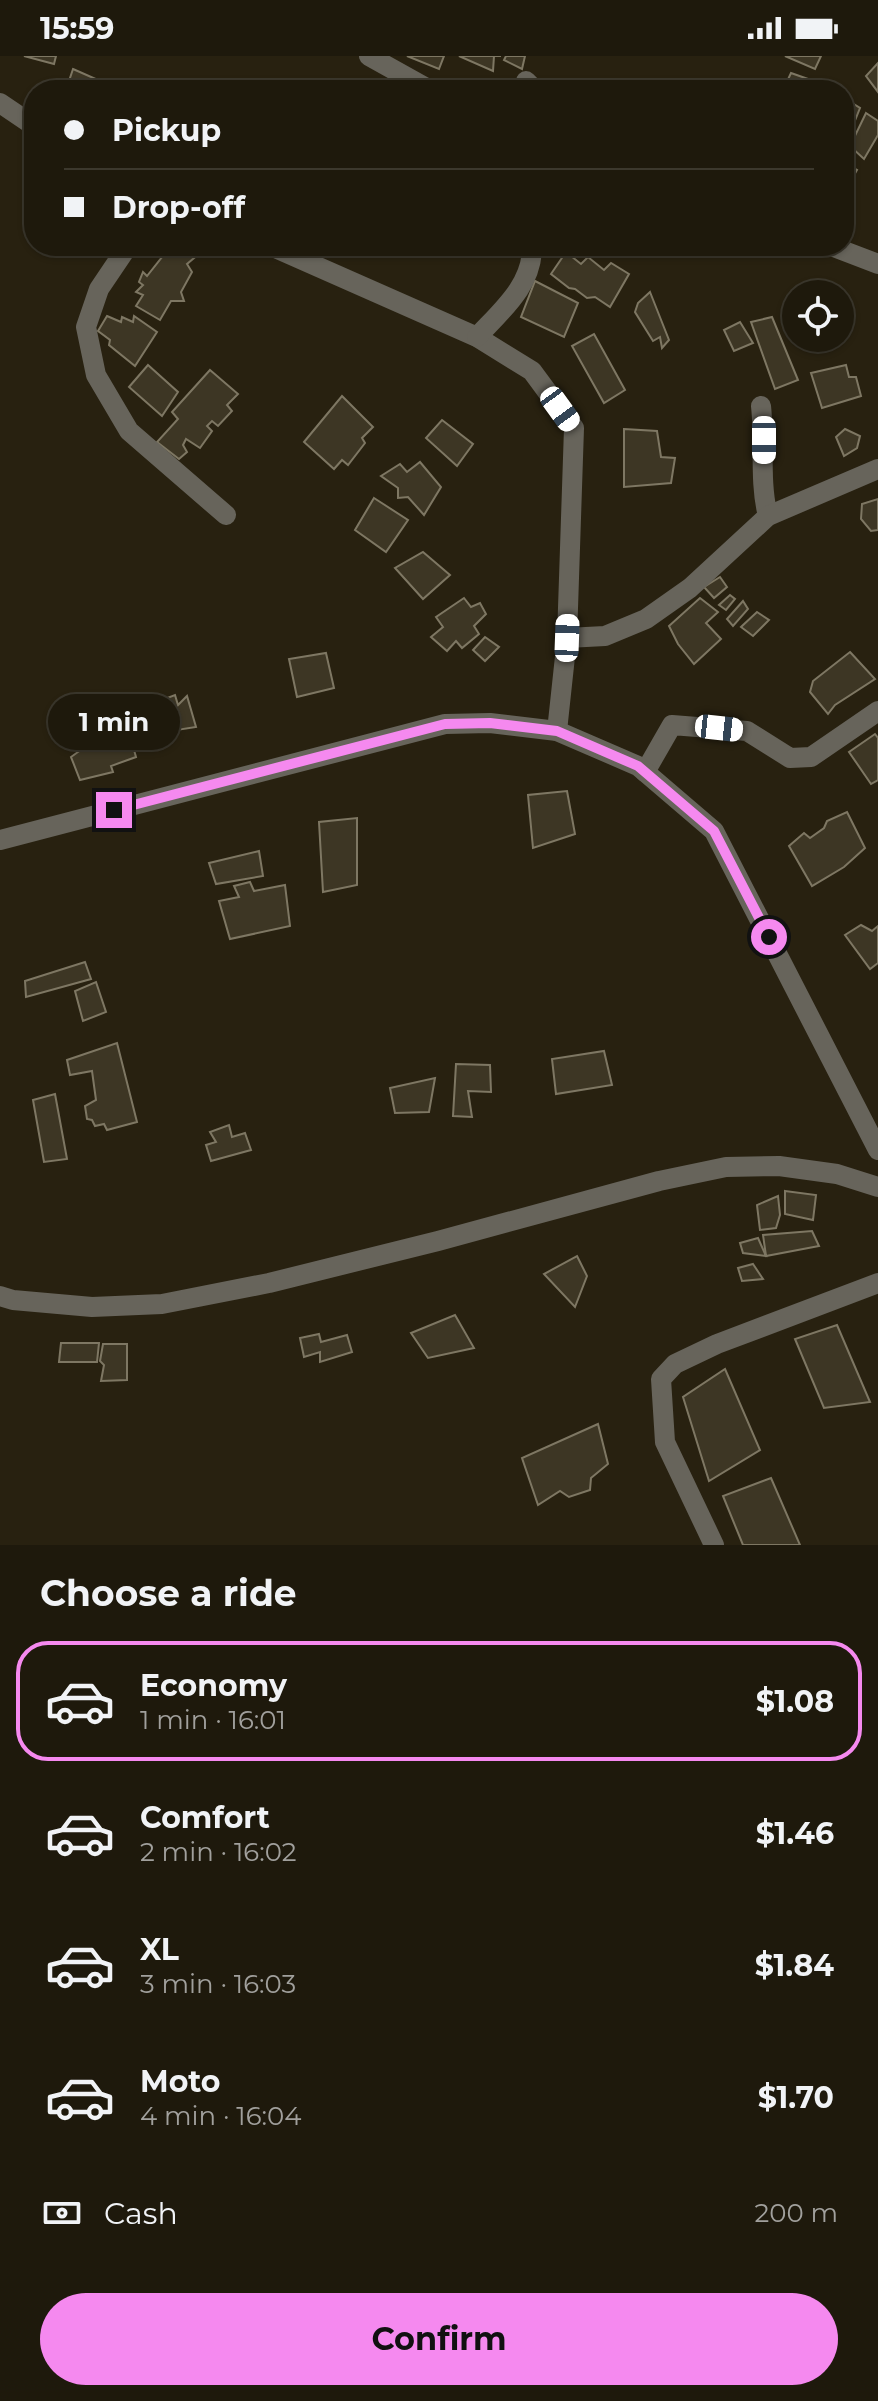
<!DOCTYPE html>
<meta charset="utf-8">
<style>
:root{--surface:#1e190c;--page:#2b261a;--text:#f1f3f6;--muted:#a1a09d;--line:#3c382d;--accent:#f589ef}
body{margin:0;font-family:Montserrat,sans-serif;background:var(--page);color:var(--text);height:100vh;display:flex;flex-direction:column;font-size:30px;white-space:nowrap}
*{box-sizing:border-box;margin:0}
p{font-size:26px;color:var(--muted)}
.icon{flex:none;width:44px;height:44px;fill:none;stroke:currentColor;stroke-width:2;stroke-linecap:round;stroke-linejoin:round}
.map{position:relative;height:1489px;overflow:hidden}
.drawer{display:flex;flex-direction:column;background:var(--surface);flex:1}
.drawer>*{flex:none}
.banner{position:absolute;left:24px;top:24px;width:830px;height:176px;border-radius:32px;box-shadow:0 2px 6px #0004,0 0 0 2px var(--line);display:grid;align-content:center;height:176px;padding:0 40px;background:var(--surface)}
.controls{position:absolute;left:782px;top:224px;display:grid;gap:16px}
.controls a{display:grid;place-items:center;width:72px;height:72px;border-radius:50%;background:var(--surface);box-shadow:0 2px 6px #0004,0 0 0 2px var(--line);font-size:40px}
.end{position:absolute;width:36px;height:36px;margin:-18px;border:10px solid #f589ef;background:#111;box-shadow:0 0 0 4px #111}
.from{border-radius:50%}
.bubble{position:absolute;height:56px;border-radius:28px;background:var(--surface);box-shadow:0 2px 6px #0004,0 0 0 2px var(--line);font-size:26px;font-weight:700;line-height:56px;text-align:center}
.car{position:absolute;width:24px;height:48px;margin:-24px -12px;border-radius:10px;box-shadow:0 0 6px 2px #0007;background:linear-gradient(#fff 24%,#345 0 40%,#fff 0 76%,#345 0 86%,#fff 0)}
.banner b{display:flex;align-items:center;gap:28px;height:76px;font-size:30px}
.banner b+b{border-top:2px solid var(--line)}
.banner i{width:20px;height:20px;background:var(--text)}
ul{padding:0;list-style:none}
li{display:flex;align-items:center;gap:24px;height:120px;margin:0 16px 12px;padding:0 24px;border:4px solid transparent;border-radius:32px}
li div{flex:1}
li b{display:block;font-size:30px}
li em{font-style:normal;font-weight:700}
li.on{border-color:var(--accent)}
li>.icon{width:72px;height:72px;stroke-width:1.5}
h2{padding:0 40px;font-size:36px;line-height:96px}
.pay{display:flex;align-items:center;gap:20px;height:88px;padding:0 40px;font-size:30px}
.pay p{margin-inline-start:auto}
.primary-button{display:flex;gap:16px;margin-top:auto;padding:16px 40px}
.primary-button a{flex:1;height:92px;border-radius:48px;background:var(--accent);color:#111;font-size:32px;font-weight:700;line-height:92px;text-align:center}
.status{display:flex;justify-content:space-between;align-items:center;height:56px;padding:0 40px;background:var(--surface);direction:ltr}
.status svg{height:22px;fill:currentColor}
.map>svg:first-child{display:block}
</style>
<div class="status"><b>15:59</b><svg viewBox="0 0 49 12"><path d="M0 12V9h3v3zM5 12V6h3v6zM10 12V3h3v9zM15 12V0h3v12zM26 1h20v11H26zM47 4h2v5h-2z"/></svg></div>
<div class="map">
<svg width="878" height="1489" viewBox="0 0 878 1489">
<rect width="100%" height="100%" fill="#282110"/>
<g fill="#3d3624" stroke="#7e7763" stroke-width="2">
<path d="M24 0H56L54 8Z"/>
<path d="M407 0H444L439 13Z"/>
<path d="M459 0H501H494L493 15Z"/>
<path d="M506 0H525L522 13 504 4Z"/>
<path d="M785 0H821L815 13Z"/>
<path d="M878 7V36L866 20Z"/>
<path d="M73 13 114 31 113 34H66Z"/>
<path d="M791 17 825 29 824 34H783Z"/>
<path d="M844 42 860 52 848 82 844 80Z"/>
<path d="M866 57 878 65V79L864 103 850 90Z"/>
<path d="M844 107 857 114 844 137Z"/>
<path d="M170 191 179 192 194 202 187 208 192 216 181 236 184 245H171L160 264 136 250 143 239 136 236 143 229 139 226 143 216 147 220Z"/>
<path d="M566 196 581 208 588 201 604 214 611 207 629 218 610 251 595 241 587 242 575 233 569 232 551 218Z"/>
<path d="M535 225 578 247 564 281 521 261Z"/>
<path d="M650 236 669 284 662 292 660 281 653 285 635 256 638 247Z"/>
<path d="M107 260 121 266 122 261 133 266 134 260 157 276 135 310 109 289 110 284 98 275Z"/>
<path d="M772 261 798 324 775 333 751 266Z"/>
<path d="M740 266 753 287 734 295 724 274Z"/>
<path d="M594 278 625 334 604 347 572 290Z"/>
<path d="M148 309 178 336 162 360 129 331Z"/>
<path d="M846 309 849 321H856L861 340 822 352 811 317Z"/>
<path d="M210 314 238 338 227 349 232 355 218 370 212 365 207 370 212 375 200 392 186 383 183 389 187 396 179 403 157 386 178 363 172 356Z"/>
<path d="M342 340 373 371 362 382 365 387 348 409 342 404 334 413 304 386Z"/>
<path d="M442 364 473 388 457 410 426 382Z"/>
<path d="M624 373 657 375 661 401 675 402 671 427 624 431Z"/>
<path d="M845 373 860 380 857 392 844 400 836 381Z"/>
<path d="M420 406 441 431 424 459 408 441 398 442V432L381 420 400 408 407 416Z"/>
<path d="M374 442 408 464 386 496 355 474Z"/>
<path d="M878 443V474L871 475 861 463 862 448Z"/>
<path d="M423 496 450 519 423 543 395 512Z"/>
<path d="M720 521 727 531 714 542 704 531Z"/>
<path d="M730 539 735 543 726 554 719 549Z"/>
<path d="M464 542 471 551 480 547 486 558 474 570 479 578 462 592 456 585 447 595 431 581 443 571 436 561Z"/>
<path d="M700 542 718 556 706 567 721 583 694 608 678 588 669 570Z"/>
<path d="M743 545 748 553 733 570 727 563Z"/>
<path d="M757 556 769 564 753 580 741 571Z"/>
<path d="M485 581 499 591 485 605 473 594Z"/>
<path d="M850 596 875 623 835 649 828 658 810 636 813 625Z"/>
<path d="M326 597 334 632 297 641 289 603Z"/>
<path d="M175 639 178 649 187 640 196 671 177 674 167 642Z"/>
<path d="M125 655 131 670 147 678 131 683 136 701 111 710 113 716 80 724 71 701 96 683 84 661Z"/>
<path d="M875 678 878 682V724L871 728 849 696Z"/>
<path d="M567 735 575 778 533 792 528 739Z"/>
<path d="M847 756 865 792 844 811 812 830 789 790 804 777 810 782 824 772 827 765Z"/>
<path d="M357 762V829L323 836 319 766Z"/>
<path d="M259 795 263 820 216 828 209 807Z"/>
<path d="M250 826 254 835 285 829 290 870 230 883 219 845 239 841 234 830Z"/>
<path d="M861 869 872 875 878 870V907L870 913 845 879Z"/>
<path d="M85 906 91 923 26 941 25 925Z"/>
<path d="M96 926 106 956 83 965 75 935Z"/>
<path d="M117 987 137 1066 107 1074 104 1068 95 1070 92 1064 87 1063 85 1050 96 1044 92 1015 70 1019 67 1004Z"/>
<path d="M604 995 612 1029 556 1038 552 1003Z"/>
<path d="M456 1008 490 1009 491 1036 468 1035 472 1061 453 1060Z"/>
<path d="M435 1022 429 1056 395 1057 390 1032Z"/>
<path d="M55 1038 67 1103 44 1106 33 1044Z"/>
<path d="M229 1069 232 1081 245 1077 251 1094 211 1105 206 1089 216 1086 210 1076Z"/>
<path d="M785 1135 816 1139 813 1164 785 1158Z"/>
<path d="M778 1140 780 1159 776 1172 760 1174 757 1149Z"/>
<path d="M812 1175 819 1190 766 1200 763 1179Z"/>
<path d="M758 1182 766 1200 743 1197 740 1187Z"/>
<path d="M577 1200 587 1220 575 1251 544 1218Z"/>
<path d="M753 1208 763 1223 742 1225 738 1212Z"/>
<path d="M455 1259 474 1292 428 1302 411 1277Z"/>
<path d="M837 1269 870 1346 824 1352 795 1283Z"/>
<path d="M319 1278 321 1286 347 1279 352 1296 320 1306V1296L304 1301 300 1282Z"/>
<path d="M61 1287H99L97 1306H59Z"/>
<path d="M103 1288H127V1324L101 1325 104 1309 100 1305Z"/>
<path d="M725 1313 760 1394 709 1425 683 1341Z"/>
<path d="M598 1368 608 1408 591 1422 590 1434 569 1441 560 1435 538 1449 522 1402Z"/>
<path d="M771 1422 800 1489H743L723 1440Z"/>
</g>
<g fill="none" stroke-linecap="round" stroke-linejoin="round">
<g stroke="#67645b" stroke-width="20">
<path d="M369 0 430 34"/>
<path d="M526 25 535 34"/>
<path d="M0 47 34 70"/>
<path d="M128 190 99 233 86 271 96 319 129 375 226 459"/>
<path d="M271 190 477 281 532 315 574 372 567 582 557 675"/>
<path d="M831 190 878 208"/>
<path d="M477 281C501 255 533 229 532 190"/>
<path d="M761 350C765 386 759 425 768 460"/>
<path d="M567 582 605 580 646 563 690 532 768 460 878 413"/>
<path d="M645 716 672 669 747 675 790 702 811 701 878 655"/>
<path d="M0 784 445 668 490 667 557 675 638 710 714 775 878 1094"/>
<path d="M0 1240 13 1244 92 1251 162 1248 269 1227 438 1185 659 1125 726 1111 779 1110 837 1118 878 1131"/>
<path d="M714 1489 665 1386 661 1323 675 1308 717 1288 878 1227"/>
</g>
</g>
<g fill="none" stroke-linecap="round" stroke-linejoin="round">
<path stroke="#f589ef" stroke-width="10" d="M114 754 445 668 490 667 557 675 638 710 714 775 769 881"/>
</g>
</svg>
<div class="controls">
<a><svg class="icon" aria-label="locate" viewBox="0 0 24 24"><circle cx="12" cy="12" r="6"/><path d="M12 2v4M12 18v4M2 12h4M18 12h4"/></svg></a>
</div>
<i class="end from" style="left:769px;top:881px"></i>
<i class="end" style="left:114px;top:754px"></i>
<div class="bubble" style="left:48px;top:638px;width:132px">1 min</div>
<i class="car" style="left:560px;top:353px;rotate:144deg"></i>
<i class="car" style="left:764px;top:384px;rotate:180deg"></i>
<i class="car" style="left:567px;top:582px;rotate:2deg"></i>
<i class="car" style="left:719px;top:672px;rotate:96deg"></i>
<div class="banner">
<b><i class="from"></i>Pickup</b>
<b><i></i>Drop-off</b>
</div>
</div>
<section class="drawer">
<h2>Choose a ride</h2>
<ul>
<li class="on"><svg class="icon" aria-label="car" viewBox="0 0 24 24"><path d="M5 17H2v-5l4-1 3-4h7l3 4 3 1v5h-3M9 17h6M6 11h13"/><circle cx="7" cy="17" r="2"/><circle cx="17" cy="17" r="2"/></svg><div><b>Economy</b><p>1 min · 16:01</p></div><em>$1.08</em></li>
<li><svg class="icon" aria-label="car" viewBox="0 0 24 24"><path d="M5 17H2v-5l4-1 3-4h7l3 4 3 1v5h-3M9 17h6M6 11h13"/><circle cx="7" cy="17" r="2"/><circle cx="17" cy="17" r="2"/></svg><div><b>Comfort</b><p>2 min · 16:02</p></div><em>$1.46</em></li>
<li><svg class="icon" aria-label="car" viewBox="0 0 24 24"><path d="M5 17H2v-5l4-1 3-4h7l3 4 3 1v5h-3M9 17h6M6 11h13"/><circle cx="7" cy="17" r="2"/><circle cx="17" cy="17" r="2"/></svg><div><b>XL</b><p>3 min · 16:03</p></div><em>$1.84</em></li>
<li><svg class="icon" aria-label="car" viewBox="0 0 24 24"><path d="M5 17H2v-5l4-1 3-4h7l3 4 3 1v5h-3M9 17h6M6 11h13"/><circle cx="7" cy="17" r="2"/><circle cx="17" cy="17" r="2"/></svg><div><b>Moto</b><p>4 min · 16:04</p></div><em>$1.70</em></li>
</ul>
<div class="pay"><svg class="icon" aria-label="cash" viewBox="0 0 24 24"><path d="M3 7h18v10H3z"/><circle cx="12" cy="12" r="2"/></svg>Cash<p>200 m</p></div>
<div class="primary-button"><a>Confirm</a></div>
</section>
